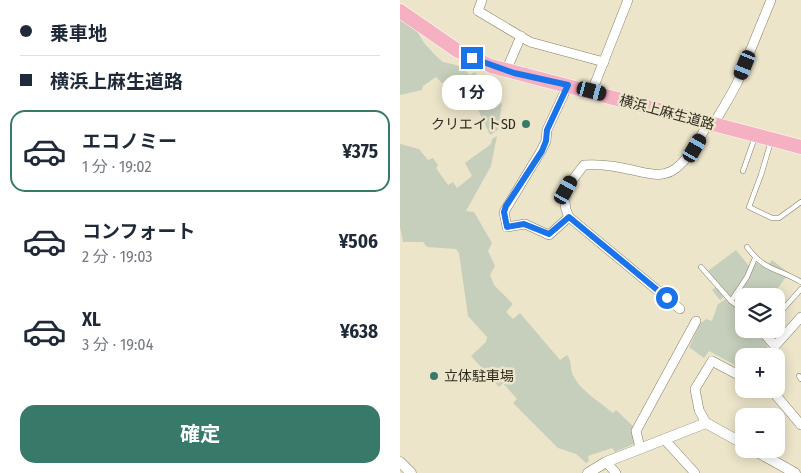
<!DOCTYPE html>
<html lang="ja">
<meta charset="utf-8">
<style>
:root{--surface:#fff;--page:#f2f2f3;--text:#1f2937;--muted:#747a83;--line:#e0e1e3;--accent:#387a69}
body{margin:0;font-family:"Fira Sans Condensed","Noto Sans JP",sans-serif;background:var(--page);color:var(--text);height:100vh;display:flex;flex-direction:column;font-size:19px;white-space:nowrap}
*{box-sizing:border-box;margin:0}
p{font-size:16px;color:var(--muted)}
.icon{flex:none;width:28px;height:28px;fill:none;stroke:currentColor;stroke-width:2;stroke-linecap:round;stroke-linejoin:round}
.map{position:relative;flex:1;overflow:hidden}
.side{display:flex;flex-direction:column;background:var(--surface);width:400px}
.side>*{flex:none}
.banner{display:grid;align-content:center;height:110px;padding:0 20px;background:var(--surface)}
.controls{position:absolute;left:335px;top:288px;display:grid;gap:10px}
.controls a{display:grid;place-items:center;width:50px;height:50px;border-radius:10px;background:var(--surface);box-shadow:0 2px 12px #0003;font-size:25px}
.end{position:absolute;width:22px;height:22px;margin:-11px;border:6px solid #1a73e8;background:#fff;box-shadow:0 0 0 2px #fff}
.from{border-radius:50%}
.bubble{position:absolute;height:35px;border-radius:15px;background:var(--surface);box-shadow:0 2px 12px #0003;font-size:16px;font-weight:700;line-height:35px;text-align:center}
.car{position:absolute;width:15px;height:30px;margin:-15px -8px;border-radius:6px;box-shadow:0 0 4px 1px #0007;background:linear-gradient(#222 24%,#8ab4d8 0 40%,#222 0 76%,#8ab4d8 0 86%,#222 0)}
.banner b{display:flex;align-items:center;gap:18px;height:48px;font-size:19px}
.banner b+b{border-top:1px solid var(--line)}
.banner i{width:12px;height:12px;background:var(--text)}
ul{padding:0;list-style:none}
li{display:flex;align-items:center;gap:15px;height:82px;margin:0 10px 8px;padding:0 10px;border:2px solid transparent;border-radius:15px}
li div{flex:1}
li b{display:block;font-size:19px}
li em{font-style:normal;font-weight:700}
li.on{border-color:var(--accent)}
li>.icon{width:45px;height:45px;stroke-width:1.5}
.primary-button{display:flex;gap:10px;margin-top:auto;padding:10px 20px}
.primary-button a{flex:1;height:58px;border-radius:15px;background:var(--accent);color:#fff;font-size:20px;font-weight:700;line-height:58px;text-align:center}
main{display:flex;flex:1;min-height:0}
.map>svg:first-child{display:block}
</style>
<main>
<section class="side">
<div class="banner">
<b><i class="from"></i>乗車地</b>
<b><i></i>横浜上麻生道路</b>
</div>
<ul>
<li class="on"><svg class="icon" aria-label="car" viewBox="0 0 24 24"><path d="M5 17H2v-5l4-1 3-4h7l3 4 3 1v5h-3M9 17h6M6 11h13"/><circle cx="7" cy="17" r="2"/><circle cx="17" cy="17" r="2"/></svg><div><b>エコノミー</b><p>1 分 · 19:02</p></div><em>¥375</em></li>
<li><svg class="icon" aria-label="car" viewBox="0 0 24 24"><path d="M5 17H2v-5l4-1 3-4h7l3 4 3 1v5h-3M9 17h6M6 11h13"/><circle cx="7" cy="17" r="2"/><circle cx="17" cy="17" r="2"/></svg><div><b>コンフォート</b><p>2 分 · 19:03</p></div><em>¥506</em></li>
<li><svg class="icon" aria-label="car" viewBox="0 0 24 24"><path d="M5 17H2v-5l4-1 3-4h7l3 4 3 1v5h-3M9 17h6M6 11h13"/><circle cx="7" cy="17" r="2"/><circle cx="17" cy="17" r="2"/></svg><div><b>XL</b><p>3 分 · 19:04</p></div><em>¥638</em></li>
</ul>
<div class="primary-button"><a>確定</a></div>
</section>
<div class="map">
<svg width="401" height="473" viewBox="0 0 401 473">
<rect width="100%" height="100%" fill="#ece5ca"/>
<g fill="#c6cfbc">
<path d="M0 15 15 28 24 43 36 56 43 62 60 66 70 75 75 72 84 86 90 81 91 84 85 101 87 105 92 107 102 103 98 130 90 135 75 103H57L69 89 60 79 49 78 42 83 36 77 23 86 22 90 0 95Z"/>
<path d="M97 136 91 166 66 211 74 212 92 243 88 251 95 266 90 275 94 285 113 304 106 312 113 319 120 313 160 360 167 355C173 362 169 370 174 377 182 392 200 402 213 413L216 410 235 428 236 443 215 452 212 448 188 456 189 461 186 463 176 454 158 448 113 403 117 399 103 383 99 387 71 356 86 342 87 337 68 316 59 253 56 249 27 247 23 242H3L0 227V144L19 149 28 160 33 158 38 165 36 168 48 185 53 182 57 188 72 176 65 163 91 144 92 139Z"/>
<path d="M336 250 349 266 352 260 362 266 365 261 369 264 372 260 389 273 372 296H344V310L327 294 320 300 312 290 319 284 308 271Z"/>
<path d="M326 299 344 315V329H355L368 347 361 356H344V370L309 351 304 358 289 347 300 324 306 319 312 321 318 304Z"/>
</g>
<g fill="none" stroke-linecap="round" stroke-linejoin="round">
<g stroke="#847e64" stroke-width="5.5">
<g id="service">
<path d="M371 141 361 175 349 207 372 218H379L401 202"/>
<path d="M343 171 355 137"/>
<path d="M347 247C364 271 378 268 401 282"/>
<path d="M301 267 331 301 344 311"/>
<path d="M331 301 347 277 355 258"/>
<path d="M376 317 401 289"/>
<path d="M399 376 401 379"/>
</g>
</g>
<g stroke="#847e64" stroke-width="10">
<g id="minor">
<path d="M82 0 78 11 130 42 204 62"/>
<path d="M106 71 121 36"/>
<path d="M168 85 147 130 146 141 141 151 104 212 107 227 125 224 149 235 169 217"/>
<path d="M192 91 228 0"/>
<path d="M314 124C322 109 331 96 338 81L371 0"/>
<path d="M280 309 169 217C158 196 171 181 184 165 253 161 265 208 308 123"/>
<path d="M362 331 375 346 401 317"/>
<path d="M364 389 374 393 401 425"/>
<path d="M306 423 299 410 295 389 312 361 344 378"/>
<path d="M264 439 295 473"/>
<path d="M240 448 236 431 296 321"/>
<path d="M206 462 216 473"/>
</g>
</g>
<g stroke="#847e64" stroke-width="11">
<g id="tertiary">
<path d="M352 449 395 473"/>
<path d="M0 462 11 473"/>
<path d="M188 473 206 462 306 423 344 444"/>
</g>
</g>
<g stroke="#fff" stroke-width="15">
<path id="primary" d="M0 11 58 51 91 66 401 147"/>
</g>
<use href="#service" stroke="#fff" stroke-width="4.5"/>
<use href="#minor" stroke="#fff" stroke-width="9"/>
<use href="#tertiary" stroke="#fff" stroke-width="10"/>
<use href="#primary" stroke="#f5b0c2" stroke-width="14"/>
</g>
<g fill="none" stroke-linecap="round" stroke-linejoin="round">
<path stroke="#1a73e8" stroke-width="6" d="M72 58 114 73 168 85 147 130 146 141 142 151 106 206 104 212 107 227 124 224 149 234 169 217 267 298"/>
</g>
<g fill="#387a69" stroke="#ece5ca" stroke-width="2">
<circle cx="126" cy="124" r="5"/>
<circle cx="34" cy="376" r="5"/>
</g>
<g text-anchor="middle" stroke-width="5" stroke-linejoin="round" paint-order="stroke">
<g font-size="14" fill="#2d2b20" stroke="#ece5ca">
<text transform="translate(267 112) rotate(15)" y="5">横浜上麻生道路</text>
</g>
<g font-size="14" fill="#2d2b20" stroke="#ece5ca" text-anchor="end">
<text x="116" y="129">クリエイトSD</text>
<text x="44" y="381" text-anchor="start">立体駐車場</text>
</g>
</g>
</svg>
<div class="controls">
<a><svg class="icon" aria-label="layers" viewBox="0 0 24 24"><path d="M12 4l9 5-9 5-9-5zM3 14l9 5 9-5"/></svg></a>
<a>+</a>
<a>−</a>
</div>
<i class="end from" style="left:267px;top:298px"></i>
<i class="end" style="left:72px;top:58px"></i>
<div class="bubble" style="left:42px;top:75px;width:60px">1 分</div>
<i class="car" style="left:345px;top:65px;rotate:202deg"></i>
<i class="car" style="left:192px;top:91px;rotate:105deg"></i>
<i class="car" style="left:295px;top:148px;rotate:30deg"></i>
<i class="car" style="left:166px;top:190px;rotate:29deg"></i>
</div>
</main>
